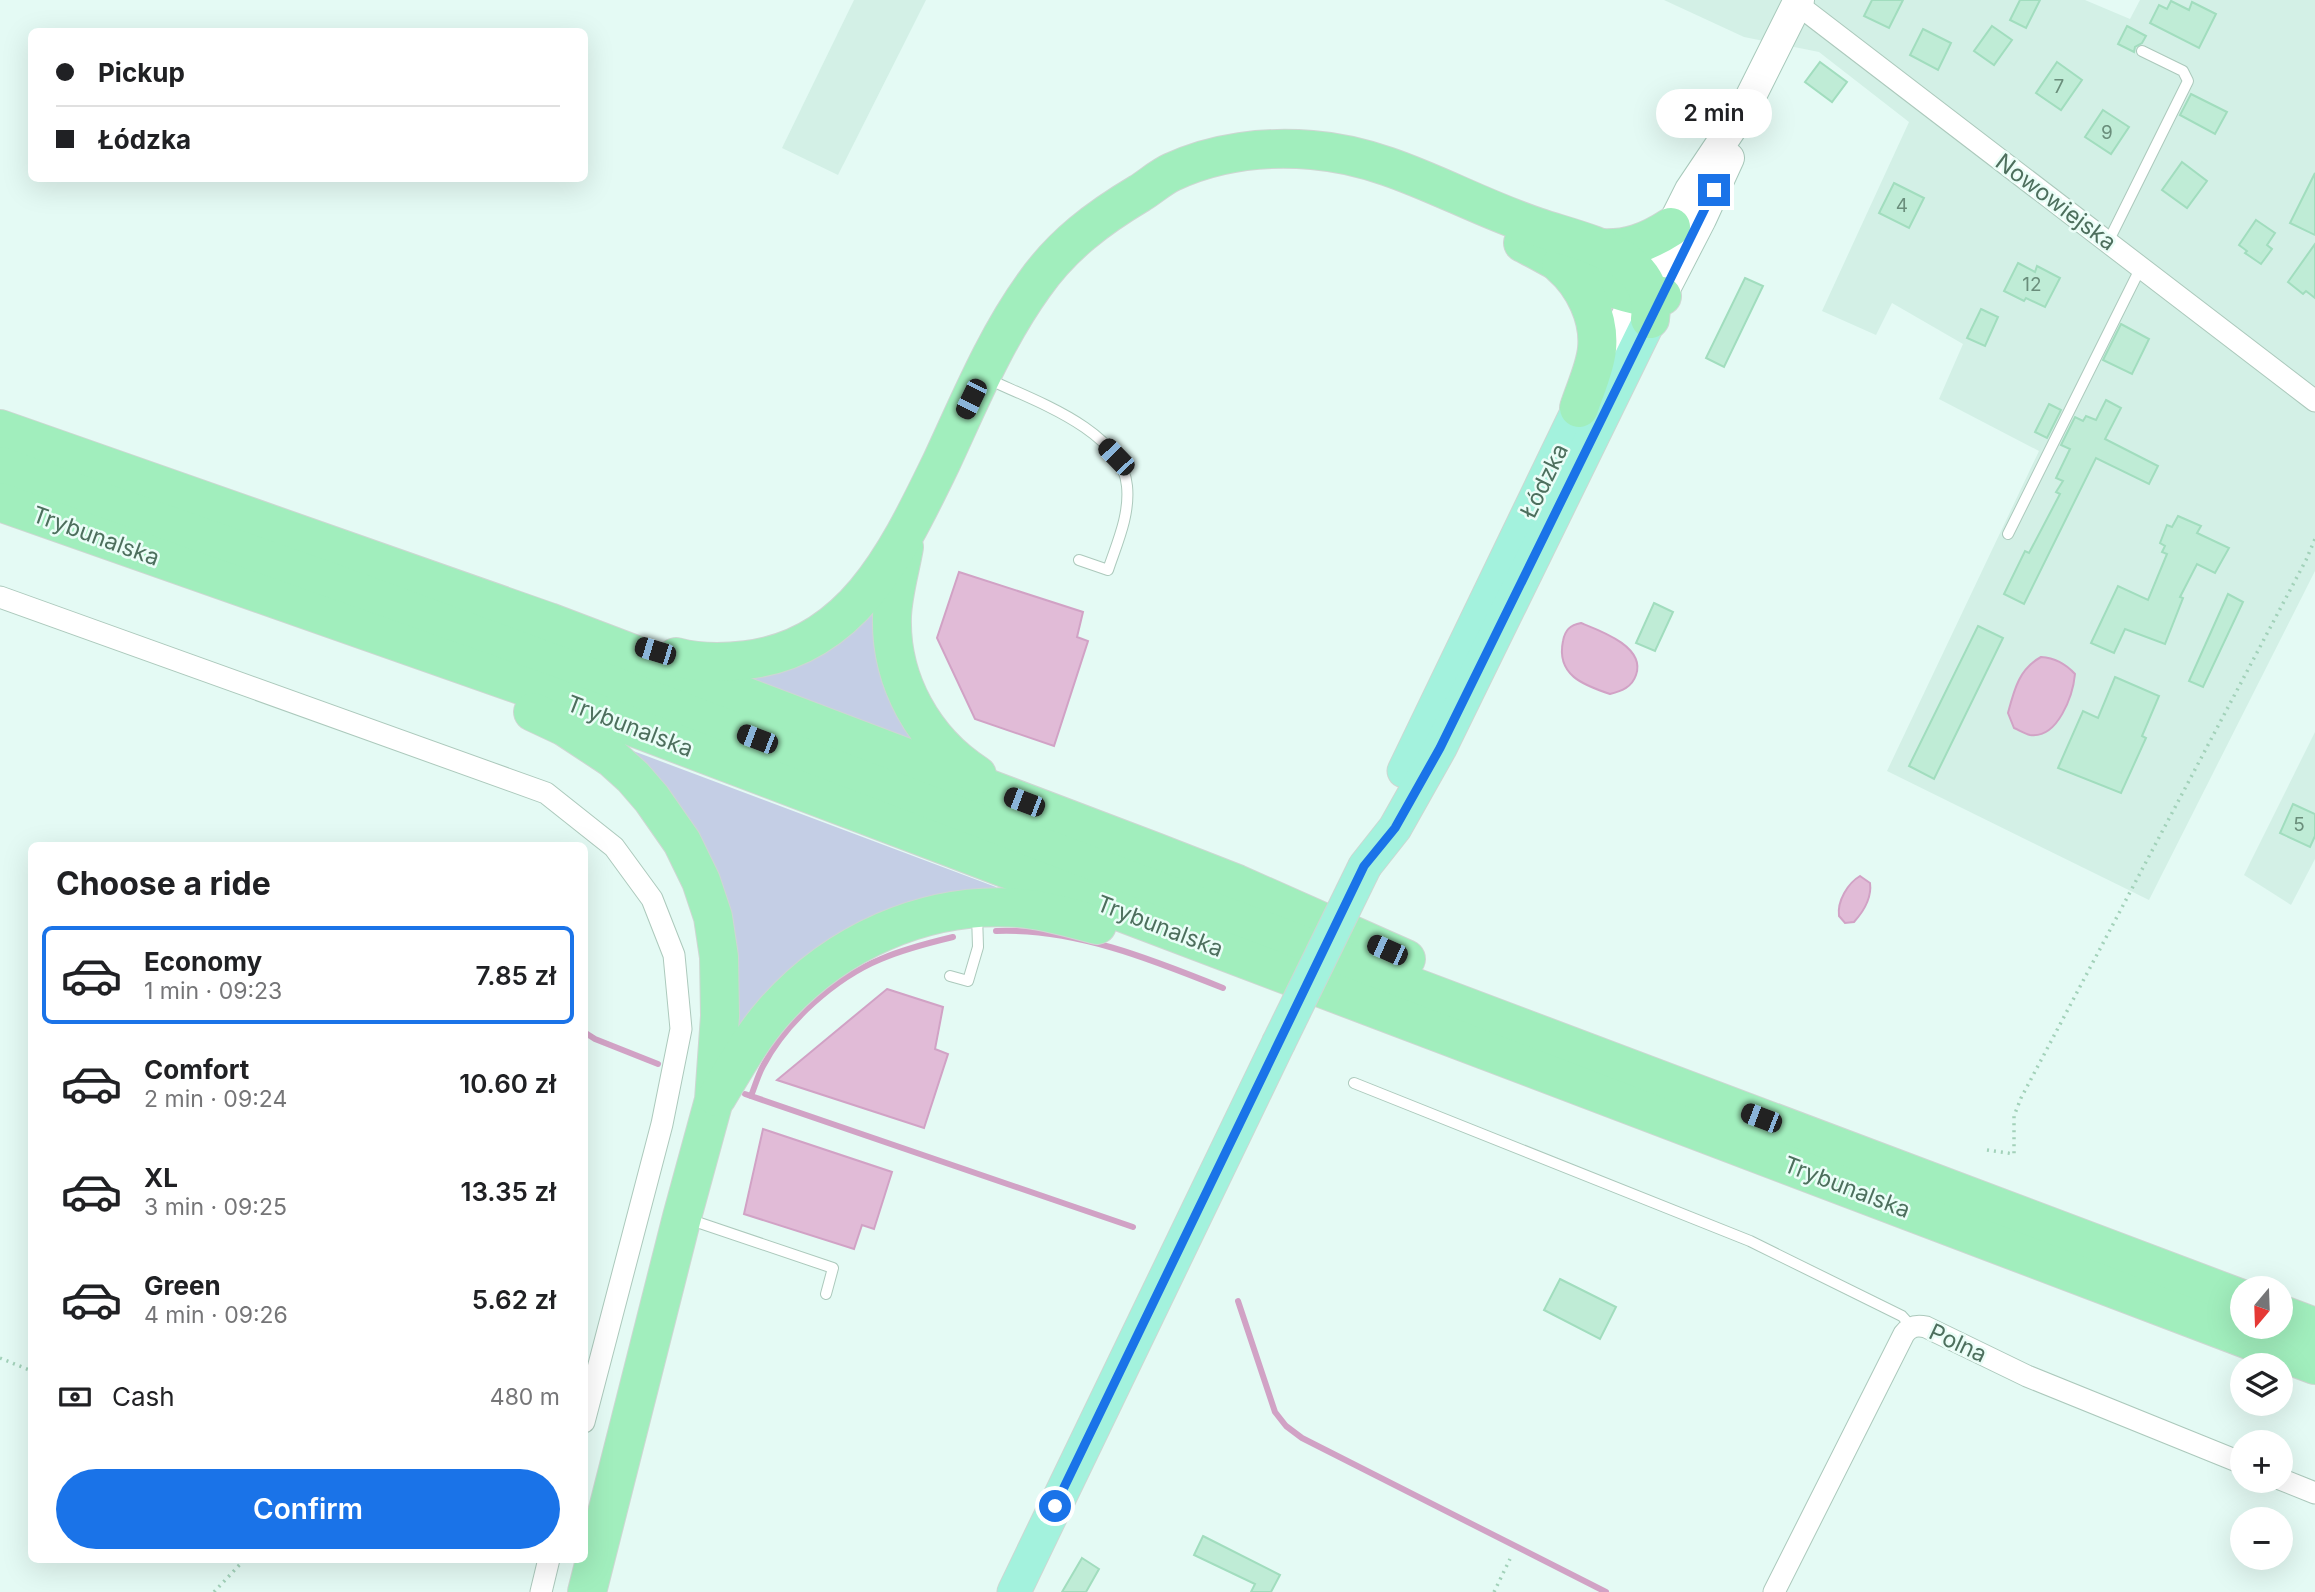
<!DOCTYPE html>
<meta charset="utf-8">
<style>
:root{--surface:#fff;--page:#f2f2f2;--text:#202124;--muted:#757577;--line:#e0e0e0;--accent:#1a73e8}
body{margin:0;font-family:Inter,sans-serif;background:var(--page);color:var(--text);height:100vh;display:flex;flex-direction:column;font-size:26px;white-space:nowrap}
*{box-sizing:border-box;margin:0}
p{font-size:23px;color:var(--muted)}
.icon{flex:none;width:38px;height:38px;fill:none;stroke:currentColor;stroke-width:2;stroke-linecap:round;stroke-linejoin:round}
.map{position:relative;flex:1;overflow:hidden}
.side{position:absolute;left:28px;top:842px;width:560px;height:721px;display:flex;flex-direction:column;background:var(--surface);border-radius:10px;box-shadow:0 7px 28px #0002}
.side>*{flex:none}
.hud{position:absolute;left:28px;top:28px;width:560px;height:154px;border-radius:10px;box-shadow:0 7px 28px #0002;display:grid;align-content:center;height:154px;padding:0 28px;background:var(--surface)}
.needle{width:46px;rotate:199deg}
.tools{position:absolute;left:2230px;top:1276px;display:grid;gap:14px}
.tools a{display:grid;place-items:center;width:63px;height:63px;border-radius:50%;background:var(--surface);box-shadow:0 7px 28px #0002;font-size:35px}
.end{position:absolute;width:32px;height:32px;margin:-16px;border:9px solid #1a73e8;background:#fff;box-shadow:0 0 0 4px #fff}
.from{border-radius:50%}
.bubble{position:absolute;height:49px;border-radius:24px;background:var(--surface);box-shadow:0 7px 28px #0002;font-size:23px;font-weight:600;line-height:49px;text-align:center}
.car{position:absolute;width:21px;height:42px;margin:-21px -10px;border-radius:9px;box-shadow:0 0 5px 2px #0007;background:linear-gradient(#222 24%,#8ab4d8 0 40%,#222 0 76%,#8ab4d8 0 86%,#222 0)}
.hud b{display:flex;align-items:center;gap:24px;height:66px;font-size:26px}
.hud b+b{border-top:2px solid var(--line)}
.hud i{width:18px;height:18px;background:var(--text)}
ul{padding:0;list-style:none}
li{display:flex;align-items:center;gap:21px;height:98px;margin:0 14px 10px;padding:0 14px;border:4px solid transparent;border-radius:10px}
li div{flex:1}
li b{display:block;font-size:26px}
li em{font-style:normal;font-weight:600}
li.current{border-color:var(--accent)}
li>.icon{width:63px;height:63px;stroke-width:1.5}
h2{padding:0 28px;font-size:32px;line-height:84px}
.pay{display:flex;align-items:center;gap:18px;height:77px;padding:0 28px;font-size:26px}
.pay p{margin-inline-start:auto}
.action{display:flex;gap:14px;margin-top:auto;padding:14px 28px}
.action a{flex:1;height:80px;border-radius:42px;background:var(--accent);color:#fff;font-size:28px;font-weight:600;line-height:80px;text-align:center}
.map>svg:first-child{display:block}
</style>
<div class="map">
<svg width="2315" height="1592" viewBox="0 0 2315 1592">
<rect width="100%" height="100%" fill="#e4faf4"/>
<g fill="#d3f0e6">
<path d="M854 0H926L838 175 782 148Z"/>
<path d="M1664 0H2085L2130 19 2140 0H2315V571L2149 900 1887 771 2039 451 1939 399 1963 344 1892 303 1876 335 1822 311 1909 122 1819 52 1744 37Z"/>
<path d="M2315 732V859L2291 905 2244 875Z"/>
</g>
<g fill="#c4cee5">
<path d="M881 593 928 749 739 674Z"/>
<path d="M620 746 996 887 997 895 942 904 730 1045 736 958Z"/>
</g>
<g fill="#e1bbd7" stroke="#d1a2c5" stroke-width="2">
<path d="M959 572 1083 612 1077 637 1088 641 1054 746 975 719 937 638Z"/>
<path d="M1581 623C1601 631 1646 647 1636 675 1632 687 1622 691 1610 694 1583 685 1556 675 1563 641 1565 630 1570 625 1581 623Z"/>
<path d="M2041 657C2055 658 2065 663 2075 674 2073 695 2058 739 2030 735 2025 734 2019 730 2014 728L2008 713C2014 690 2019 669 2041 657Z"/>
<path d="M1860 876 1870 883C1872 898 1864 911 1854 922L1845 923 1839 916C1837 901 1848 883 1860 876Z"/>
<path d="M887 989 943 1007 935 1049 948 1054 924 1128 777 1080Z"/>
<path d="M763 1129 892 1172 874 1229 862 1225 854 1249 744 1214Z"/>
</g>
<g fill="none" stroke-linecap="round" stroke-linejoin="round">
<g stroke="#d1a2c5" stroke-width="6">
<path d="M996 931C1074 928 1151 959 1223 988"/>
<path d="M584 1032 595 1039 658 1064"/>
<path d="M745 1094 1133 1227"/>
<path d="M751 1096C755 1086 758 1075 763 1066 786 1022 835 978 881 959 904 949 928 943 953 937"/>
<path d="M1238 1301 1275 1412 1286 1426 1302 1438 1606 1592"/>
</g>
</g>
<g fill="#bfecd6" stroke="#a1ddbe" stroke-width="2">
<path d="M1872 0H1903L1889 28 1864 16Z"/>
<path d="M2020 0H2040L2026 28 2010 20Z"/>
<path d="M2171 1 2189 10 2192 2 2216 14 2199 48 2150 23 2159 5 2167 9Z"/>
<path d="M1992 26 2012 40 1994 65 1974 51Z"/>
<path d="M2127 26 2146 36 2142 43 2135 47 2134 52 2118 44Z"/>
<path d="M1923 29 1951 43 1938 70 1910 55Z"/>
<path d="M1820 62 1847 82 1832 102 1805 82Z"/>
<path d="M2057 62 2082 80 2061 110 2036 93Z"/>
<path d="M2191 94 2227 112 2215 134 2180 115Z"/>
<path d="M2103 110 2129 127 2111 154 2085 137Z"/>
<path d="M2182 162 2207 181 2187 208 2162 190Z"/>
<path d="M2315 173V235L2290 223Z"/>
<path d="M1894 183 1924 198 1909 228 1879 213Z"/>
<path d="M2256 220 2275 233 2267 245 2272 249 2261 264 2245 253 2247 251 2239 245Z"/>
<path d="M2315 244V298L2306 291 2303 294 2288 282Z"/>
<path d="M2018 263 2035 272 2037 266 2060 278 2045 307 2026 298 2024 301 2004 291Z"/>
<path d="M1745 278 1763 286 1724 367 1706 358Z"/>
<path d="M1981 309 1998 317 1985 346 1967 338Z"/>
<path d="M2121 324 2149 339 2132 374 2103 360Z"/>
<path d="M2106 400 2121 408 2105 439 2158 466 2149 484 2096 458 2024 604 2004 594 2025 551 2029 553 2060 494 2056 492 2063 481 2056 478 2070 449 2061 445 2075 417 2083 421 2086 416 2096 420Z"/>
<path d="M2049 404 2061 410 2047 438 2035 432Z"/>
<path d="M2178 516 2201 526 2197 533 2229 548 2215 573 2197 564 2180 597 2183 598 2165 644 2125 629 2114 653 2091 643 2118 586 2148 600 2167 554 2162 552 2165 546 2160 543 2167 525 2172 527Z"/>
<path d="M2228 594 2243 602 2203 687 2189 681Z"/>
<path d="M1654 603 1673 612 1655 651 1636 643Z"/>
<path d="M1978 626 2003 638 1934 779 1909 766Z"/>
<path d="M2115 677 2159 696 2142 736 2146 738 2121 793 2058 768 2083 711 2098 718Z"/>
<path d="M2293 804 2315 814V836L2310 847 2280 833Z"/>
<path d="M1560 1279 1616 1307 1600 1339 1544 1310Z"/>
<path d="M1203 1536 1280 1575 1271 1592H1251L1255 1584 1194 1555Z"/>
<path d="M1082 1558 1099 1569 1086 1592H1062Z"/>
</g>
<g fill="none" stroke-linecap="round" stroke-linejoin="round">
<g stroke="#acc9bc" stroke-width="12">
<g id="service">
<path d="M2108 242 2188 81 2183 71 2142 51"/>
<path d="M988 379C1032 400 1122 430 1127 486 1130 515 1117 543 1108 570L1079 560"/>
<path d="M2008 534 2141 267"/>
<path d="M950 976 968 981 978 947 977 914"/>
<path d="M1354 1083 1750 1241 1902 1316 1912 1327"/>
<path d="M688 1219 833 1268 826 1294"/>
</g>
</g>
<g stroke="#acc9bc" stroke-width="23">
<g id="minor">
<path d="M1797 4 2315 401"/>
<path d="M0 597 546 793 614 847 652 899 674 955 681 1029 662 1124 584 1422"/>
<path d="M2280 1479 2315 1493"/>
<path d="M541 1592 549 1559"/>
<path d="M1774 1592 1904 1334C1910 1326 1917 1325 1926 1327L2027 1376 2242 1463"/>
</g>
</g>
<g stroke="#a8c9bb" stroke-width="32">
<g id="secondary">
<path d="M1652 314 1701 219 1729 158"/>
<path d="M1598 373 1690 190 1745 108 1799 0"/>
</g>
</g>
<g stroke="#cdd7d2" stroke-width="35">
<g id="primary">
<path d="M1404 771 1579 408"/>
<path d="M1365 866 1395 828 1440 748 1650 319"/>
<path d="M1014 1592 1278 1044"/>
</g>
</g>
<g stroke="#cdd7d2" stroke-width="40">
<g id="motorway">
<path d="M1523 243C1558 260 1624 304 1662 296"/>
<path d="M1599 248C1627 250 1648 242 1671 227"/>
<path d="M1561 265C1584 285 1600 318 1597 349 1595 369 1585 389 1579 408"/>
<path d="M0 429 549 622 1155 852 1237 884 1406 959"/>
<path d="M0 466 331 582 556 664 2242 1299"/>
<path d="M0 502 546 694 2315 1365"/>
<path d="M904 547C900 570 893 593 892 616 890 681 924 741 977 775"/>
<path d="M676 657C699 663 723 663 746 660 854 648 899 549 941 463 969 403 995 339 1034 285 1062 245 1098 218 1140 193 1151 186 1161 177 1172 172 1215 152 1265 146 1312 150 1393 156 1461 202 1537 227 1583 243 1659 254 1650 319"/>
<path d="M533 712 565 727 612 758 633 777 652 799 682 842 701 881 713 917 719 957 720 1016 714 1100 682 1217 587 1592"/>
<path d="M717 1097C734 1069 751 1038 773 1013 834 943 925 901 1019 908 1045 910 1071 918 1097 925"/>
<path d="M2280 1314 2315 1327"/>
</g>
</g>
<g stroke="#a2d1b9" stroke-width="3.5" stroke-dasharray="2 5" stroke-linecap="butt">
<path d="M1987 1150 2014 1154V1116L2021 1098 2306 560 2315 539"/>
<path d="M0 1358 32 1371"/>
<path d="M214 1592 245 1559"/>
<path d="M1494 1592 1510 1559"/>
</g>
<use href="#service" stroke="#fff" stroke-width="10"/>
<use href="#minor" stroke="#fff" stroke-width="21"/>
<use href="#secondary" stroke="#fff" stroke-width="30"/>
<use href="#primary" stroke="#a3f2dd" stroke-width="33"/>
<use href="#motorway" stroke="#a1eebd" stroke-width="38"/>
<g stroke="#cdd7d2" stroke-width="35" stroke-linecap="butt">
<path id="primary-bridge" d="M1278 1044 1365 866"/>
</g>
<use href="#primary-bridge" stroke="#a3f2dd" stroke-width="33"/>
</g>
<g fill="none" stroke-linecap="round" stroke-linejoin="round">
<path stroke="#1a73e8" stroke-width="9" d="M1055 1506 1364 866 1395 828 1440 748 1714 190"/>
</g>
<g text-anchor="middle" stroke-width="5" stroke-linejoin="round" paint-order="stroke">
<g font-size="19" fill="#6a8e7b">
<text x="2059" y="93">7</text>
<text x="2107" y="139">9</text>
<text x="1902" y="212">4</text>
<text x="2032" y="291">12</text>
<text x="2299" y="831">5</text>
</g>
<g font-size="23" fill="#4d6f5d" stroke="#eafdf7">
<text transform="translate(2056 202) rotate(37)" y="8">Nowowiejska</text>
<text transform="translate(1544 481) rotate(-64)" y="8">Łódzka</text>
<text transform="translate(96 536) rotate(20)" y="8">Trybunalska</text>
<text transform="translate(630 726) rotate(21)" y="8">Trybunalska</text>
<text transform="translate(1160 926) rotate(21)" y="8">Trybunalska</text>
<text transform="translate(1847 1187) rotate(21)" y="8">Trybunalska</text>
<text transform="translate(1958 1343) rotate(25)" y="8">Polna</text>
</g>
</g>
</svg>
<div class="tools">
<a><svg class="needle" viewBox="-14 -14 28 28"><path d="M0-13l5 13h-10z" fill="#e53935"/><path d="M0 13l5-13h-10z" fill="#757577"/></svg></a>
<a><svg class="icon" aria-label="layers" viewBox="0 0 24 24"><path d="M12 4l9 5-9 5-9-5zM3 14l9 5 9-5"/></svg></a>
<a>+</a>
<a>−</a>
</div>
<i class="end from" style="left:1055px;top:1506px"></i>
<i class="end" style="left:1714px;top:190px"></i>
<div class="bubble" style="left:1656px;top:89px;width:116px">2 min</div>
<i class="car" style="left:971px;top:399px;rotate:206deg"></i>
<i class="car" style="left:1116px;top:457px;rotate:316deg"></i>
<i class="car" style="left:655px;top:651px;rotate:287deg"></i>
<i class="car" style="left:757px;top:739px;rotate:291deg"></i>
<i class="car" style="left:1024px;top:802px;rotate:291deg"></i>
<i class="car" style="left:1387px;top:950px;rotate:294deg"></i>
<i class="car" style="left:1761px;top:1118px;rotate:291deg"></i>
<div class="hud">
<b><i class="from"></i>Pickup</b>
<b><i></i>Łódzka</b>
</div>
<section class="side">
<h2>Choose a ride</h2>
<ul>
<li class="current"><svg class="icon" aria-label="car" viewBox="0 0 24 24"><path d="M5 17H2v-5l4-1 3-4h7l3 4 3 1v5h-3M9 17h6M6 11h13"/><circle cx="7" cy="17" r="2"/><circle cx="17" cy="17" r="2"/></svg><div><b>Economy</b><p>1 min · 09:23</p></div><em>7.85 zł</em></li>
<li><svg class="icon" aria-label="car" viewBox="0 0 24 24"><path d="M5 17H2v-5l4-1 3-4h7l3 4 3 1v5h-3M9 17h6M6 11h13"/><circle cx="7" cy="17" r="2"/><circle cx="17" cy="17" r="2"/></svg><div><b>Comfort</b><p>2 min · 09:24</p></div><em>10.60 zł</em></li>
<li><svg class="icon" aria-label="car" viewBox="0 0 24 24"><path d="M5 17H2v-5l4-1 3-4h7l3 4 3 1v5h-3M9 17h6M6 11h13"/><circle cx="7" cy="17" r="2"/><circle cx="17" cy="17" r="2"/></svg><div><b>XL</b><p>3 min · 09:25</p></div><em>13.35 zł</em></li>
<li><svg class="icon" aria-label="car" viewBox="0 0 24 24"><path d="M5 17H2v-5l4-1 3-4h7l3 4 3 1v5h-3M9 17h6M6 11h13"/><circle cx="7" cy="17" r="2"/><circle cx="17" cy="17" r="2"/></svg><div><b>Green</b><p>4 min · 09:26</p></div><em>5.62 zł</em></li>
</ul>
<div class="pay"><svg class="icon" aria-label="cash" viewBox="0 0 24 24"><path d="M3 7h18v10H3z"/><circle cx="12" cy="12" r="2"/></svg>Cash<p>480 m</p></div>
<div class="action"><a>Confirm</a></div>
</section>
</div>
